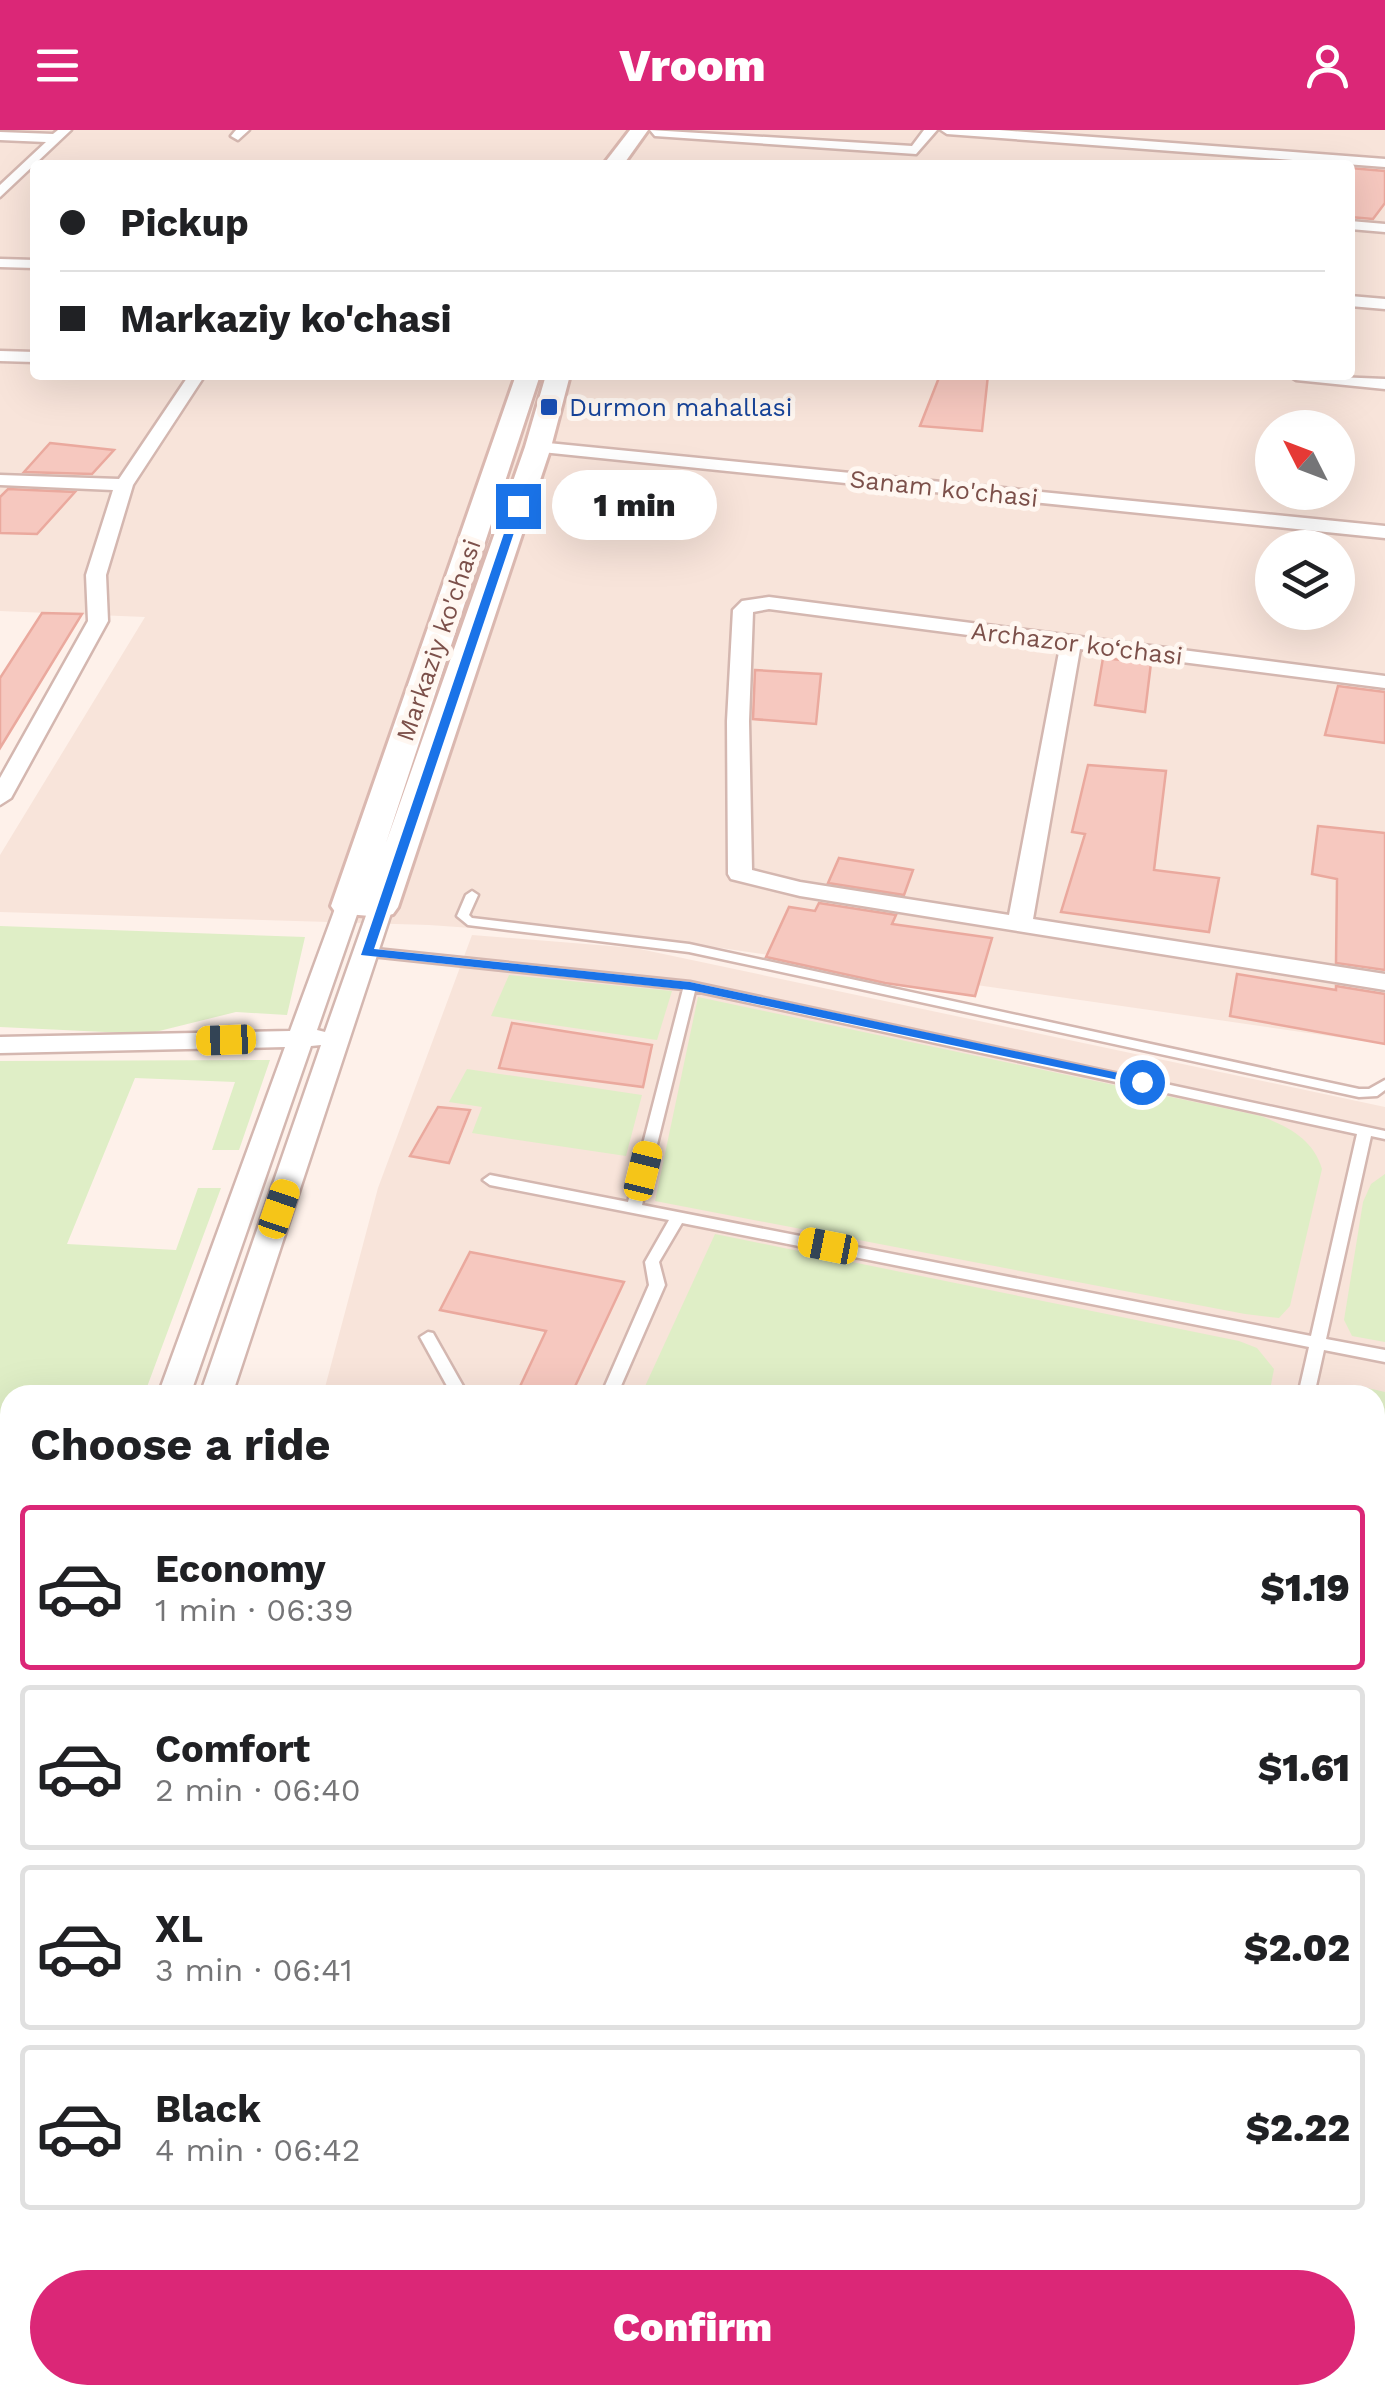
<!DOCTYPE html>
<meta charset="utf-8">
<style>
:root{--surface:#fff;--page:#f2f2f2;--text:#202124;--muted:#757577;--line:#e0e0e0;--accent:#db2777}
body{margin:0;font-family:"Work Sans",sans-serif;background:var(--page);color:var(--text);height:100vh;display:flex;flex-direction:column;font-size:38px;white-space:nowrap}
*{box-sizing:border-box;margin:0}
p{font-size:32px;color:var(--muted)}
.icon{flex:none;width:55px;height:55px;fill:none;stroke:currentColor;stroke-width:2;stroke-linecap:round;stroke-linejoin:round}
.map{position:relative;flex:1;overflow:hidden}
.side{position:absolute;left:0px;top:1255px;width:1385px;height:1020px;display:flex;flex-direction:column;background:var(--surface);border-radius:30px 30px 0 0;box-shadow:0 10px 40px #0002}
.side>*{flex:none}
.banner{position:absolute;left:30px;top:30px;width:1325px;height:220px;border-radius:10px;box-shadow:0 10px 40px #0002;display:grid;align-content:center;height:220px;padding:0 30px;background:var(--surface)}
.needle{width:65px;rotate:312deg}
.controls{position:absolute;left:1255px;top:280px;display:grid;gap:20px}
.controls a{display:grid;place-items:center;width:100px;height:100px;border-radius:50%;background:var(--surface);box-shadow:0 10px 40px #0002;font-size:50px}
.end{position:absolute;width:45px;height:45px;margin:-22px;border:12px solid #1a73e8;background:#fff;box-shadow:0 0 0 5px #fff}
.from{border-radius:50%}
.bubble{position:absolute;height:70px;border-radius:35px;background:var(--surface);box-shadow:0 10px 40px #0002;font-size:32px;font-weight:800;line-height:70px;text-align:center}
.car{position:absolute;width:30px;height:60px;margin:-30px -15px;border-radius:12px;box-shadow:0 0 8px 2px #0007;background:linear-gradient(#f5c518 24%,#345 0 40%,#f5c518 0 76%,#345 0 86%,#f5c518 0)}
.banner b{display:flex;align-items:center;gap:35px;height:95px;font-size:38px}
.banner b+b{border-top:2px solid var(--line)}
.banner i{width:25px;height:25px;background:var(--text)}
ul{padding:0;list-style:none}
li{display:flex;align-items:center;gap:30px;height:165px;margin:0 20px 15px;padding:0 10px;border:5px solid var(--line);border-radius:10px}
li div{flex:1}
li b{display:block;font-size:38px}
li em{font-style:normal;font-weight:800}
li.on{border-color:var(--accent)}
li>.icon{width:90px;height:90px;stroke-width:1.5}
h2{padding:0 30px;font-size:45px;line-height:120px}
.action{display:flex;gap:20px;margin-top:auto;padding:20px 30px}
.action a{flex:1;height:115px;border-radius:60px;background:var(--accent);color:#fff;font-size:40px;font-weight:800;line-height:115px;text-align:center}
header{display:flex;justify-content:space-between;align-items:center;height:130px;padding:0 30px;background:var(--accent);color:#fff;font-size:45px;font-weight:800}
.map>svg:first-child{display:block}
</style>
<header><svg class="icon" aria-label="menu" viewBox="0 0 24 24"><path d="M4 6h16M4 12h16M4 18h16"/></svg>Vroom<svg class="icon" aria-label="person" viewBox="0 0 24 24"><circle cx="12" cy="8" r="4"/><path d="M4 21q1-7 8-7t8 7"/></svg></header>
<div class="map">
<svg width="1385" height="2275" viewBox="0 0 1385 2275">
<rect width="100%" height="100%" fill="#fef1ea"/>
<g fill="#f8e4da" fill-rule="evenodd">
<path d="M0 0H1385V914L686 813 429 795 0 782V725L145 487 0 481ZM35 35H1350V245H35ZM1272 298H1338V362H1272ZM1272 418H1338V482H1272Z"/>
<path d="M472 805 635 818 1385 977V2275H41L44 2265H1375V1265H323L378 1058Z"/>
</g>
<g fill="#dfeec6">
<path d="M0 796 305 807 287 885 236 882 147 904 0 897Z"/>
<path d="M509 845 672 861 657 910 491 886Z"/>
<path d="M698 867 1261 986C1289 997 1313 1009 1322 1039L1290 1176 1279 1188 1245 1184 655 1071Z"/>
<path d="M270 930 239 1020H212L235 952 135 948 67 1114 176 1120 198 1058H221L144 1265H10V1626L0 1653V931Z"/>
<path d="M467 939 642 965 626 1026 472 1003 482 977 449 972Z"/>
<path d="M1385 1044V1212L1352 1206 1344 1190 1363 1072 1371 1054Z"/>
<path d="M715 1104 1239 1211 1257 1218 1274 1239 1269 1265H641Z"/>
<path d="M1355 1255 1385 1262V2275H1145L1147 2265H1375V1265H1353Z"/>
</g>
<g fill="#f6c8bf" stroke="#eaa99e" stroke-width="2.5">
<path d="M1350 38 1385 41V73L1373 89 1350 87Z"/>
<path d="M940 245H988L982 301 920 296Z"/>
<path d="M50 313 114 320 92 344 24 342Z"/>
<path d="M8 359 75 362 37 404 0 403V367Z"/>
<path d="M42 483 82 484 0 618V548Z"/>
<path d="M1103 528 1151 533 1145 582 1095 575Z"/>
<path d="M755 540 821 544 816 594 753 589Z"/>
<path d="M1338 556 1385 562V613L1325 605Z"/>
<path d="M1088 635 1166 641 1154 740 1219 748 1209 802 1061 782 1085 704 1072 702Z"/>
<path d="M1318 696 1385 703V840L1336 833 1337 749 1312 744Z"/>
<path d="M839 728 913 740 904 765 828 753Z"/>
<path d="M819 773 896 785 892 794 992 808 975 866 885 853 766 827 789 777 815 781Z"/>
<path d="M1237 844 1336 860V856L1385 864V914L1230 886Z"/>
<path d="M512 893 652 915 643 957 499 938Z"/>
<path d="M438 977 470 980 449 1033 410 1026Z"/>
<path d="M470 1122 624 1152 571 1265H516L546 1201 440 1180Z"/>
</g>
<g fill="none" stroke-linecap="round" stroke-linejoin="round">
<g stroke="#d4b7b0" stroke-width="5">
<g id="lane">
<path d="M472 761 478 765 469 785 472 788 689 814 1359 959H1369L1385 950V960L1377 966 1359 967 689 822 468 795 457 786 466 765Z"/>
<path d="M366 818 690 852 1385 1001V1009L1371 1006 1326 1209 1385 1220V1232L1324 1220 1314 1265H1298L1309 1217 682 1093 659 1132 665 1155 617 1265H601L649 1155 645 1132 669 1090 490 1055 483 1050 490 1045 628 1072 683 859 362 825V819ZM695 861 1357 1004 1311 1206 642 1075Z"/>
<path d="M428 1202 433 1203 468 1265H452L420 1207Z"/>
<path d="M102 2265H126L123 2275H99Z"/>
<path d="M793 2265H817L813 2275H789Z"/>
<path d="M1036 2265H1060L1065 2275H1041Z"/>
<path d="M1073 2265H1097L1095 2275H1071Z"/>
</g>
</g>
<g stroke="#d4b7b0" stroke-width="5">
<g id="street">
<path d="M58 0H71L0 67V55L46 12 0 10V2L53 4Z"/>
<path d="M236 0H249L238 10 231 6Z"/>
<path d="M650 0 912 16 924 0H937L916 24 655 6Z"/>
<path d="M941 0H999L1385 29V37L947 4Z"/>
<path d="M1350 91 1385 94V102L1350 99Z"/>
<path d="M0 129 35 130V138L0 137Z"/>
<path d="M1350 166 1385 169V179L1350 176Z"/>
<path d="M0 221 35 222V232L0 231Z"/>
<path d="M189 245H205L133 355 106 445 108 491 11 668 0 675V648L88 491 86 445 113 360 0 355V345L119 349Z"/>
<path d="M1288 245 1385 249V259L1296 250Z"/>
<path d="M538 312 1385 396V408L532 321V313Z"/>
<path d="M769 467 1385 546V558L1080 519 1033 789 1385 844V860L800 766 731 749 728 744 727 591 733 480 742 471ZM769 479 1060 517 1009 785 800 752 752 740 749 591 753 482Z"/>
<path d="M348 769 360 776 317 900 325 902 369 777 381 770 393 777 232 1265H200L321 915 311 916 190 1265H158L285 917 0 923V907L290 901 336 776Z"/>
<path d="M10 1335V1360L0 1364V1338Z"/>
<path d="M10 1710V1769L0 1773V1714Z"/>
<path d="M10 1858V1923L0 1927V1862Z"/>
</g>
</g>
<g stroke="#dab8b0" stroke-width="6">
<g id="secondary">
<path d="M630 0H648L623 35H603Z"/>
<path d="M516 245H540L386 713 525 317 546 245H570L551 317 398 777 393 784 381 787 336 783 331 776Z"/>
</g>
</g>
<use href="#lane" fill="#fff" fill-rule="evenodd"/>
<use href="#street" fill="#fff" fill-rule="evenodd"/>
<use href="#secondary" fill="#fff" fill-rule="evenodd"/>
</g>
<path fill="#1a73e8" d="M514 374 523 376 374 819 690 852 1142 948 1147 949V956L690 860 361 825Z"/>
<rect fill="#1a4fb4" stroke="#fff7f1" stroke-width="4" x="539" y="267" width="20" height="20" rx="5"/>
<g text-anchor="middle" stroke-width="10" stroke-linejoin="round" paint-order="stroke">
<g font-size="25" fill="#164399" stroke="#fff7f1" text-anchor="start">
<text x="569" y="286">Durmon mahallasi</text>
</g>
<g font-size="25" fill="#7c504a" stroke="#fff7f1">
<text transform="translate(944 358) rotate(6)" y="9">Sanam ko'chasi</text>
<text transform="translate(438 510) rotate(-71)" y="9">Markaziy ko'chasi</text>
<text transform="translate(1077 513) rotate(7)" y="9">Archazor ko‘chasi</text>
</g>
</g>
</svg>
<div class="controls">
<a><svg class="needle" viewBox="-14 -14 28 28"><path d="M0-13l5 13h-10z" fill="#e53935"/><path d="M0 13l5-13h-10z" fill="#757577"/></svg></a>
<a><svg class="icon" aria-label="layers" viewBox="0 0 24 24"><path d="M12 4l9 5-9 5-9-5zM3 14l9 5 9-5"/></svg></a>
</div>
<i class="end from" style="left:1142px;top:952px"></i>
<i class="end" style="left:518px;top:376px"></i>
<div class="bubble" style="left:552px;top:340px;width:165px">1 min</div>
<i class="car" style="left:226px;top:910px;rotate:268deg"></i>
<i class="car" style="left:643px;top:1041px;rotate:14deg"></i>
<i class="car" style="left:279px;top:1079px;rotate:19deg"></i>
<i class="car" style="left:828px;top:1116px;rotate:281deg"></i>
<div class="banner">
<b><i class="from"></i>Pickup</b>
<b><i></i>Markaziy ko'chasi</b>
</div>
<section class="side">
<h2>Choose a ride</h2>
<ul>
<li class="on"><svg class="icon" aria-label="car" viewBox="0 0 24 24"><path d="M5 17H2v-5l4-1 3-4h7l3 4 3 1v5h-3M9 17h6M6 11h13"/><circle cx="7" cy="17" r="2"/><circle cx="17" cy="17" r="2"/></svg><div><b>Economy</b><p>1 min · 06:39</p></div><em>$1.19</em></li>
<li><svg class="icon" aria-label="car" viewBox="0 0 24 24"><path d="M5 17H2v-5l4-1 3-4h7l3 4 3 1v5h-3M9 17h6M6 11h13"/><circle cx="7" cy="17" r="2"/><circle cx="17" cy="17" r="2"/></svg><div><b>Comfort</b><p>2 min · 06:40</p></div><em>$1.61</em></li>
<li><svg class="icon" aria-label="car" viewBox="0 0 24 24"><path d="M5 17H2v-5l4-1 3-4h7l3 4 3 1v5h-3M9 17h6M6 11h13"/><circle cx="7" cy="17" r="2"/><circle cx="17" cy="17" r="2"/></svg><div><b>XL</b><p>3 min · 06:41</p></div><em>$2.02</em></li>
<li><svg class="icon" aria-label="car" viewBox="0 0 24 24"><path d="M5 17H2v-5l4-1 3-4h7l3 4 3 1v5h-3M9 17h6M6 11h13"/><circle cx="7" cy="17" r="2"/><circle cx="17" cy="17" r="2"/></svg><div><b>Black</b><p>4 min · 06:42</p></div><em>$2.22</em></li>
</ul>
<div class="action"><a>Confirm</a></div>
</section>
</div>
